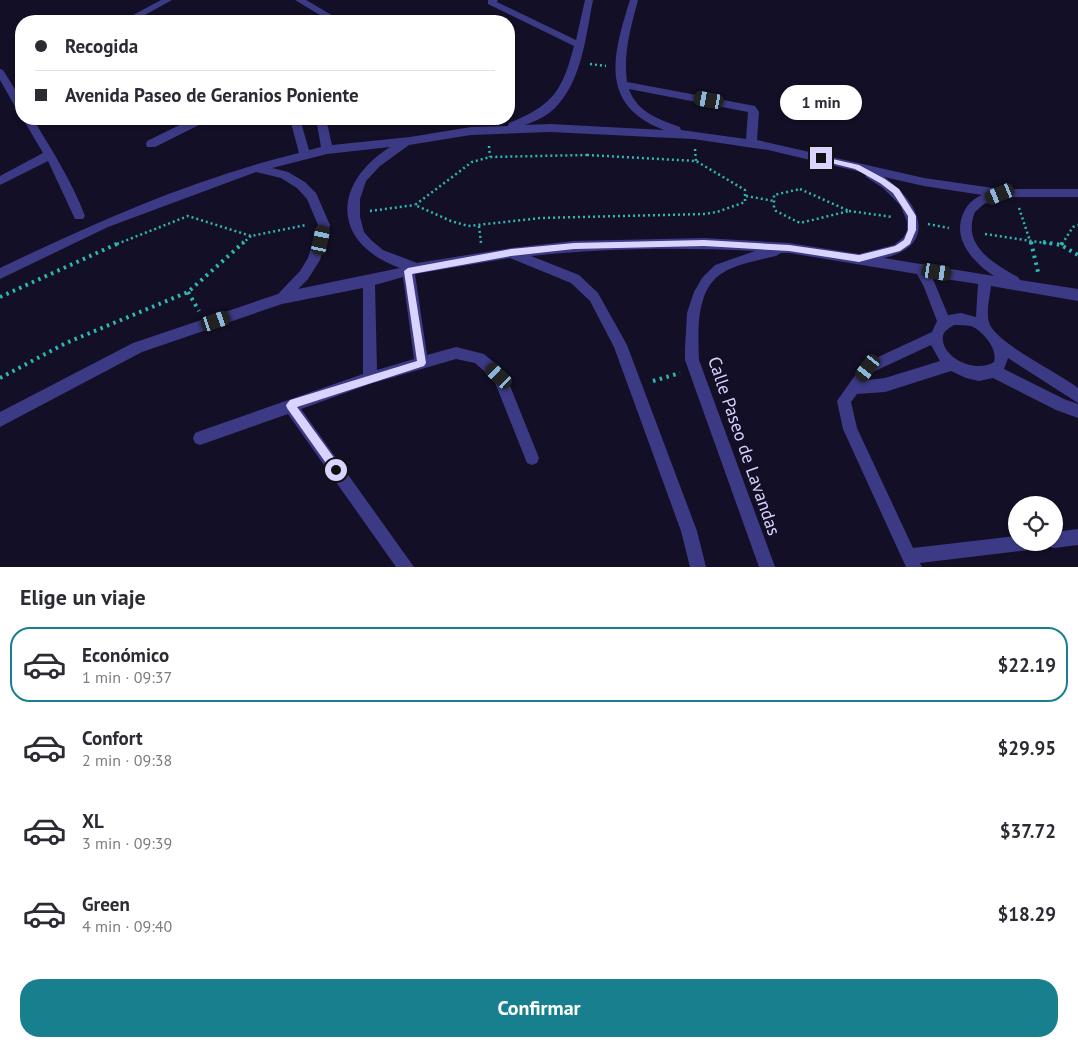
<!DOCTYPE html>
<html lang="es">
<meta charset="utf-8">
<style>
:root{--surface:#fff;--page:#f2f2f3;--text:#2b2b33;--muted:#7c7c81;--line:#e1e1e2;--accent:#187f8f}
body{margin:0;font-family:"PT Sans",sans-serif;background:var(--page);color:var(--text);height:100vh;display:flex;flex-direction:column;font-size:19px;white-space:nowrap}
*{box-sizing:border-box;margin:0}
p{font-size:16px;color:var(--muted)}
.icon{flex:none;width:28px;height:28px;fill:none;stroke:currentColor;stroke-width:2;stroke-linecap:round;stroke-linejoin:round}
.map{position:relative;height:567px;overflow:hidden}
.drawer{display:flex;flex-direction:column;background:var(--surface);flex:1}
.drawer>*{flex:none}
.hud{position:absolute;left:15px;top:15px;width:500px;height:110px;border-radius:20px;box-shadow:0 1px 4px #0004;display:grid;align-content:center;height:110px;padding:0 20px;background:var(--surface)}
.fabs{position:absolute;left:1008px;top:496px;display:grid;gap:10px}
.fabs a{display:grid;place-items:center;width:55px;height:55px;border-radius:50%;background:var(--surface);box-shadow:0 1px 4px #0004;font-size:25px}
.end{position:absolute;width:22px;height:22px;margin:-11px;border:6px solid #d9d4ff;background:#111;box-shadow:0 0 0 2px #111}
.from{border-radius:50%}
.bubble{position:absolute;height:35px;border-radius:18px;background:var(--surface);box-shadow:0 1px 4px #0004;font-size:16px;font-weight:600;line-height:35px;text-align:center}
.car{position:absolute;width:15px;height:30px;margin:-15px -8px;border-radius:6px;box-shadow:0 0 4px 1px #0007;background:linear-gradient(#222 24%,#8ab4d8 0 40%,#222 0 76%,#8ab4d8 0 86%,#222 0)}
.hud b{display:flex;align-items:center;gap:18px;height:48px;font-size:19px}
.hud b+b{border-top:1px solid var(--line)}
.hud i{width:12px;height:12px;background:var(--text)}
ul{padding:0;list-style:none}
li{display:flex;align-items:center;gap:15px;height:75px;margin:0 10px 8px;padding:0 10px;border:2px solid transparent;border-radius:20px}
li div{flex:1}
li b{display:block;font-size:19px}
li em{font-style:normal;font-weight:600}
li.current{border-color:var(--accent)}
li>.icon{width:45px;height:45px;stroke-width:1.5}
h2{padding:0 20px;font-size:22px;line-height:60px}
.action{display:flex;gap:10px;margin-top:auto;padding:10px 20px}
.action a{flex:1;height:58px;border-radius:20px;background:var(--accent);color:#fff;font-size:20px;font-weight:600;line-height:58px;text-align:center}
.map>svg:first-child{display:block}
</style>
<div class="map">
<svg width="1078" height="567" viewBox="0 0 1078 567">
<rect width="100%" height="100%" fill="#130f26"/>
<g fill="none" stroke-linecap="round" stroke-linejoin="round">
<g stroke="#2fb8b0" stroke-width="2.5" stroke-dasharray="2 3" stroke-linecap="butt">
<path d="M590 64 606 66"/>
<path d="M489 146 490 157"/>
<path d="M695 149 696 161"/>
<path d="M587 155 696 161 745 190V202L717 212 704 214 541 218 468 226 451 221 415 205 472 162 490 157Z"/>
<path d="M800 189 849 211 800 223 776 211 774 208V195Z"/>
<path d="M746 196 774 201"/>
<path d="M1019 208 1031 244"/>
<path d="M370 211 415 205"/>
<path d="M849 211 893 217"/>
<path d="M928 224 949 228"/>
<path d="M479 226 481 243"/>
<path d="M985 234 1051 244"/>
<path d="M117 244 188 216 251 236 306 225"/>
<path d="M242 244 251 236"/>
<path d="M1062 244 1073 227 1078 225"/>
</g>
<g stroke="#2fb8b0" stroke-width="4" stroke-dasharray="2.5 4.5" stroke-linecap="butt">
<path d="M1031 242 1038 272"/>
<path d="M1043 242 1061 245 1078 255"/>
<path d="M1061 245 1063 242"/>
<path d="M188 292 199 311"/>
<path d="M0 297 121 242"/>
<path d="M0 378 66 343 188 292 244 242"/>
<path d="M653 381 680 373"/>
</g>
<g fill="#3d3a85" fill-rule="evenodd">
<path d="M161 0H172L134 21H122Z"/>
<path d="M295 0H306L342 21H330Z"/>
<path d="M488 0H498L497 2 576 40 585 0H593C586 35 582 81 555 108 547 116 536 121 525 125L550 124 664 130C598 105 613 54 630 0H638C631 27 623 53 627 82L755 106 759 112 757 140 924 178 1000 189H1078V197H1001L984 204 975 212C961 245 994 264 1018 277L1020 280 1078 289V301L991 286C990 297 985 314 990 325 1000 345 1057 372 1078 388V403L1008 358 1004 369 1064 399 1078 404V418L1056 410 993 378 979 381 966 378 951 371 885 392 857 394 851 402 857 428 913 548 1016 536V542H1037L1035 548 1029 550 920 563 922 567H906L843 429 837 401 863 364 932 332 937 321 924 287 917 274 789 253H781L776 256C759 260 740 263 724 272 695 288 698 332 699 360L775 567H759L685 360V348L687 313 694 292 702 278 715 265 755 251C681 247 605 248 531 256L579 275 598 293 627 345 697 531 706 567H690L681 531 614 347 590 301 571 283 510 258 415 274 427 355 456 347 484 354 504 371 539 458 537 463 532 465 527 463 494 380 475 363 456 359 370 384 301 409 414 567H396L288 414 200 445 195 443 193 438 195 433 200 431 363 374V288L282 304 142 352 0 427V412L133 343 278 294 300 271 308 258 318 225 307 199 297 188 281 178 256 172 108 227 0 279V268C96 222 195 178 299 153L290 119H300L309 150 321 147 316 119H326L332 145 410 137 471 127 508 126 509 123C553 105 562 92 574 46L488 4ZM629 89 748 112 746 139 681 130 680 127C658 119 637 112 629 89ZM550 132 693 139 768 150 865 173 866 177 883 188 900 205 907 221V231L903 238 894 245 859 254 789 243 704 238 574 241 511 248 417 263 383 250 371 240 364 232 360 217V199L366 181 380 166 409 145 471 135ZM390 147C332 184 331 243 400 268L298 289 308 279 320 260 330 225 316 193 305 182 288 172 272 168 327 154ZM884 177 924 186 982 195C973 199 967 204 963 214 952 240 974 263 994 276L884 258C940 245 919 201 884 177ZM403 277 414 359 377 370 375 285ZM932 277 978 284 976 317 961 313 948 315ZM954 325C959 325 966 325 971 326 983 331 998 349 994 362 977 374 940 358 943 336 944 330 950 328 954 325ZM931 345 940 361 885 378 867 380 873 372Z"/>
<path d="M0 69 3 70 21 99V111L17 110 0 80Z"/>
<path d="M23 119H33C52 150 72 182 85 216L83 219H75L48 161 0 185V176L43 153Z"/>
<path d="M192 119H206L205 122 155 147H147L146 144 147 141Z"/>
<path d="M1078 529V545L1054 548 1048 546 1047 542H1054V532Z"/>
</g>
</g>
<path fill="#d9d4ff" d="M819 156 859 165 885 179 899 189 916 216V230L910 244 900 251 859 262 789 251 704 246 574 249 511 256 412 274 426 363 424 366 297 407 340 466V473H333L287 408 286 405 290 400 417 361 404 271 408 268 511 249 574 243 704 240 789 245 859 255 895 246 904 240 908 230V216L893 193 880 183 855 169 819 160Z"/>
<g text-anchor="middle" stroke-width="4" stroke-linejoin="round" paint-order="stroke">
<g font-size="18" fill="#d9d4ff" stroke="#130f26">
<text transform="translate(744 446) rotate(71)" y="6">Calle Paseo de Lavandas</text>
</g>
</g>
</svg>
<div class="fabs">
<a><svg class="icon" aria-label="locate" viewBox="0 0 24 24"><circle cx="12" cy="12" r="6"/><path d="M12 2v4M12 18v4M2 12h4M18 12h4"/></svg></a>
</div>
<i class="end from" style="left:336px;top:470px"></i>
<i class="end" style="left:821px;top:158px"></i>
<div class="bubble" style="left:780px;top:85px;width:82px">1 min</div>
<i class="car" style="left:709px;top:100px;rotate:280deg"></i>
<i class="car" style="left:1000px;top:194px;rotate:248deg"></i>
<i class="car" style="left:321px;top:240px;rotate:12deg"></i>
<i class="car" style="left:937px;top:272px;rotate:99deg"></i>
<i class="car" style="left:216px;top:321px;rotate:71deg"></i>
<i class="car" style="left:868px;top:368px;rotate:217deg"></i>
<i class="car" style="left:499px;top:376px;rotate:313deg"></i>
<div class="hud">
<b><i class="from"></i>Recogida</b>
<b><i></i>Avenida Paseo de Geranios Poniente</b>
</div>
</div>
<section class="drawer">
<h2>Elige un viaje</h2>
<ul>
<li class="current"><svg class="icon" aria-label="car" viewBox="0 0 24 24"><path d="M5 17H2v-5l4-1 3-4h7l3 4 3 1v5h-3M9 17h6M6 11h13"/><circle cx="7" cy="17" r="2"/><circle cx="17" cy="17" r="2"/></svg><div><b>Económico</b><p>1 min · 09:37</p></div><em>$22.19</em></li>
<li><svg class="icon" aria-label="car" viewBox="0 0 24 24"><path d="M5 17H2v-5l4-1 3-4h7l3 4 3 1v5h-3M9 17h6M6 11h13"/><circle cx="7" cy="17" r="2"/><circle cx="17" cy="17" r="2"/></svg><div><b>Confort</b><p>2 min · 09:38</p></div><em>$29.95</em></li>
<li><svg class="icon" aria-label="car" viewBox="0 0 24 24"><path d="M5 17H2v-5l4-1 3-4h7l3 4 3 1v5h-3M9 17h6M6 11h13"/><circle cx="7" cy="17" r="2"/><circle cx="17" cy="17" r="2"/></svg><div><b>XL</b><p>3 min · 09:39</p></div><em>$37.72</em></li>
<li><svg class="icon" aria-label="car" viewBox="0 0 24 24"><path d="M5 17H2v-5l4-1 3-4h7l3 4 3 1v5h-3M9 17h6M6 11h13"/><circle cx="7" cy="17" r="2"/><circle cx="17" cy="17" r="2"/></svg><div><b>Green</b><p>4 min · 09:40</p></div><em>$18.29</em></li>
</ul>
<div class="action"><a>Confirmar</a></div>
</section>
